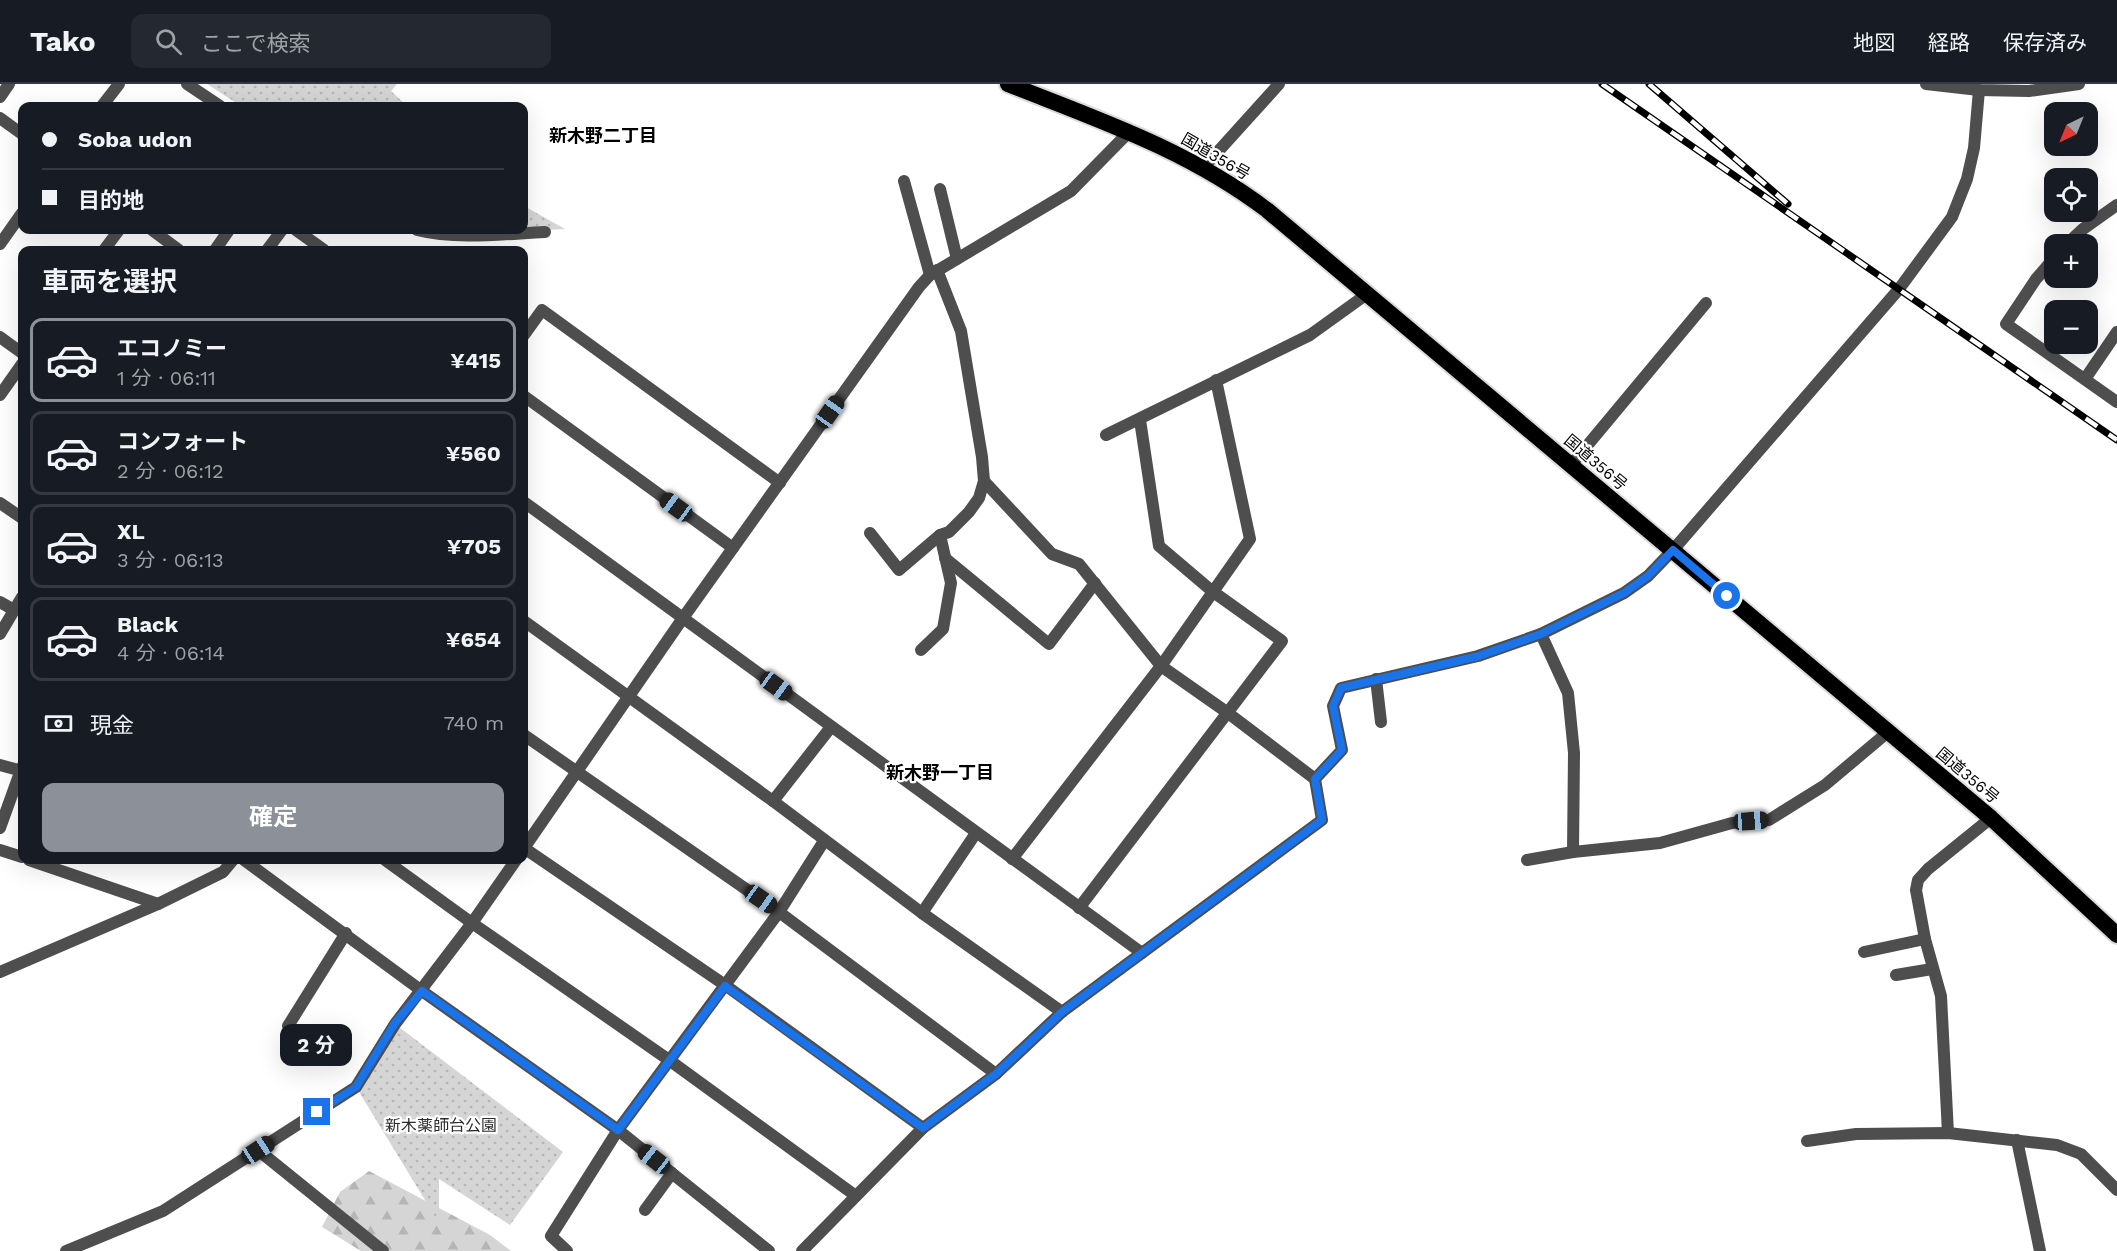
<!DOCTYPE html>
<html lang="ja">
<meta charset="utf-8">
<style>
:root{--surface:#171b24;--page:#242831;--text:#f1f3f6;--muted:#9ea1a6;--line:#363941;--accent:#8c9099}
body{margin:0;font-family:"Work Sans","Noto Sans JP",sans-serif;background:var(--page);color:var(--text);height:100vh;display:flex;flex-direction:column;font-size:22px;white-space:nowrap}
*{box-sizing:border-box;margin:0}
p{font-size:20px;color:var(--muted)}
.icon{flex:none;width:33px;height:33px;fill:none;stroke:currentColor;stroke-width:2;stroke-linecap:round;stroke-linejoin:round}
.map{position:relative;flex:1;overflow:hidden}
.details{position:absolute;left:18px;top:162px;width:510px;height:618px;display:flex;flex-direction:column;background:var(--surface);border-radius:12px;box-shadow:0 6px 24px #0002}
.details>*{flex:none}
.guide{position:absolute;left:18px;top:18px;width:510px;height:132px;border-radius:12px;box-shadow:0 6px 24px #0002;display:grid;align-content:center;height:132px;padding:0 24px;background:var(--surface)}
.needle{width:39px;rotate:223deg}
.buttons{position:absolute;left:2044px;top:18px;display:grid;gap:12px}
.buttons a{display:grid;place-items:center;width:54px;height:54px;border-radius:12px;background:var(--surface);box-shadow:0 6px 24px #0002;font-size:30px}
.end{position:absolute;width:27px;height:27px;margin:-14px;border:8px solid #1a73e8;background:#fff;box-shadow:0 0 0 3px #fff}
.from{border-radius:50%}
.bubble{position:absolute;height:42px;border-radius:12px;background:var(--surface);box-shadow:0 6px 24px #0002;font-size:20px;font-weight:700;line-height:42px;text-align:center}
.car{position:absolute;width:18px;height:36px;margin:-18px -9px;border-radius:8px;box-shadow:0 0 4px 2px #0007;background:linear-gradient(#222 24%,#8ab4d8 0 40%,#222 0 76%,#8ab4d8 0 86%,#222 0)}
.guide b{display:flex;align-items:center;gap:21px;height:57px;font-size:22px}
.guide b+b{border-top:2px solid var(--line)}
.guide i{width:15px;height:15px;background:var(--text)}
ul{padding:0;list-style:none}
li{display:flex;align-items:center;gap:18px;height:84px;margin:0 12px 9px;padding:0 12px;border:3px solid var(--line);border-radius:12px}
li div{flex:1}
li b{display:block;font-size:22px}
li em{font-style:normal;font-weight:700}
li.selected{border-color:var(--accent)}
li>.icon{width:54px;height:54px;stroke-width:1.5}
h2{padding:0 24px;font-size:27px;line-height:72px}
.pay{display:flex;align-items:center;gap:15px;height:66px;padding:0 24px;font-size:22px}
.pay p{margin-inline-start:auto}
.primary-button{display:flex;gap:12px;margin-top:auto;padding:12px 24px}
.primary-button a{flex:1;height:69px;border-radius:12px;background:var(--accent);color:#fff;font-size:24px;font-weight:700;line-height:69px;text-align:center}
header{display:flex;align-items:center;gap:36px;box-sizing:border-box;height:84px;padding:0 30px;background:var(--surface);border-bottom:2px solid var(--line)}
header strong{font-size:28px}
nav{display:flex;gap:33px;margin-inline-start:auto;font-size:21px}
.search{width:420px;height:54px;background:var(--page);display:flex;align-items:center;gap:15px;box-sizing:border-box;padding:0 21px;border-radius:12px;color:var(--muted);font-size:22px}
.map>svg:first-child{display:block}
</style>
<header>
<strong>Tako</strong>
<div class="search"><svg class="icon" aria-label="search" viewBox="0 0 24 24"><circle cx="10" cy="10" r="6"/><path d="M15 15l6 6"/></svg>ここで検索</div>
<nav><a>地図</a><a>経路</a><a>保存済み</a></nav>
</header>
<div class="map">
<svg width="2117" height="1167" viewBox="0 0 2117 1167">
<defs>
<pattern id="forest-firs" width="22" height="20" patternUnits="userSpaceOnUse" patternTransform="scale(1.5)"><rect width="22" height="20" fill="#d5d5d5"/><path d="M5 1l3.5 6h-7zM16 11l3.5 6h-7z" fill="#b5b5b5"/></pattern>
<pattern id="park-dots" width="8" height="8" patternUnits="userSpaceOnUse" patternTransform="scale(1.5)"><rect width="8" height="8" fill="#d5d5d5"/><path d="M2 2h.1M6 6h.1" fill="none" stroke="#b5b5b5" stroke-width="1.8" stroke-linecap="round"/></pattern>
</defs>
<rect width="100%" height="100%" fill="#fff"/>
<path fill="url(#forest-firs)" d="M369 1087 490 1151 511 1167H361L322 1143 340 1108Z"/>
<g fill="url(#park-dots)">
<path d="M207 0H397L391 7 407 22H241Z"/>
<path d="M524 122 565 145 511 148 524 146Z"/>
<path d="M395 940 563 1068 510 1141 439 1095V1139L356 1003Z"/>
</g>
<g fill="none" stroke-linecap="round" stroke-linejoin="round">
<g stroke="#dbdbdb" stroke-width="20">
<path id="trunk" d="M1008 0C1099 36 1188 66 1267 126L1991 734 2117 851"/>
</g>
<g stroke="#4e4e4e" stroke-width="12">
<path d="M187 0 220 22"/>
<path d="M0 13 9 0"/>
<path d="M102 22 119 0"/>
<path d="M0 34 22 50"/>
<path d="M1204 83 1279 0"/>
<path d="M904 97 930 191"/>
<path d="M940 105 957 175"/>
<path d="M152 146 179 166"/>
<path d="M296 146 324 166"/>
<path d="M417 146C457 156 503 150 545 148"/>
<path d="M0 160 22 129"/>
<path d="M2067 160 2083 145 2117 121"/>
<path d="M104 166 119 146"/>
<path d="M215 166 229 146"/>
<path d="M267 166 282 146"/>
<path d="M2055 173 2036 195 2006 240 2117 318"/>
<path d="M524 251 542 226 780 399"/>
<path d="M0 253 22 269"/>
<path d="M2085 295 2117 248"/>
<path d="M0 311 22 280"/>
<path d="M524 312 733 464"/>
<path d="M1106 351 1310 251 1367 210"/>
<path d="M1571 381 1706 219"/>
<path d="M984 397 1052 470 1079 480 1161 582 1228 629 1315 695"/>
<path d="M524 418 1142 869"/>
<path d="M0 419 22 434"/>
<path d="M870 449 899 486 940 451 949 448 969 428 979 414 984 397 982 373 961 247 937 186"/>
<path d="M945 474 1049 560 1095 499"/>
<path d="M0 518 14 526"/>
<path d="M524 537 773 717 922 829 1062 928"/>
<path d="M0 550 22 513"/>
<path d="M1541 550 1568 609 1574 669 1573 768"/>
<path d="M921 566 943 545 951 499 940 451"/>
<path d="M1376 595 1381 638"/>
<path d="M524 651 779 828 996 990"/>
<path d="M0 681 22 687"/>
<path d="M773 717 831 643"/>
<path d="M0 744 22 683"/>
<path d="M524 764 683 534 919 203 930 191 1071 107 1129 48"/>
<path d="M524 764 725 901 923 1044"/>
<path d="M0 766 22 773"/>
<path d="M1012 775 1161 582 1250 455 1216 296"/>
<path d="M29 776 158 820"/>
<path d="M244 776 422 907 618 1046 769 1167"/>
<path d="M385 776 472 839 669 976 856 1112"/>
<path d="M1527 776 1573 768 1660 759 1732 739 1769 736 1825 701 1888 648"/>
<path d="M1079 824 1282 557 1212 507 1159 462 1140 336"/>
<path d="M922 829 976 749"/>
<path d="M1864 868 1925 855"/>
<path d="M0 888 158 820 223 788 233 776"/>
<path d="M1896 891 1932 885"/>
<path d="M288 942 346 849"/>
<path d="M1948 1049 1941 912 1925 855 1916 806 1918 796 1928 785 1991 734"/>
<path d="M2017 1056 2040 1167"/>
<path d="M1807 1057 1856 1050 1948 1049 2057 1061 2081 1070 2117 1106"/>
<path d="M258 1066 383 1167"/>
<path d="M645 1126 672 1089"/>
<path d="M66 1167 163 1127 356 1003 395 940 472 839 516 776"/>
<path d="M567 1167 551 1152 618 1046 779 828 824 757"/>
<path d="M802 1167 923 1044 996 990 1062 928 1322 736 1315 695 1342 666 1333 622 1341 604 1478 572 1541 550 1624 509 1648 492 1673 466"/>
</g>
<g stroke="#4e4e4e" stroke-width="12">
<path d="M1926 0 1979 6 2029 7 2079 0"/>
<path d="M1673 466 1899 205 1952 133 1967 95 1974 64 1979 6"/>
</g>
<use href="#trunk" stroke="#000" stroke-width="16"/>
<g stroke="#000" stroke-width="7">
<g id="rail">
<path d="M1602 0 2117 356"/>
<path d="M1649 0 1788 120"/>
</g>
</g>
<use href="#rail" stroke="#fff" stroke-width="4.5" stroke-dasharray="14" stroke-linecap="butt"/>
</g>
<g fill="none" stroke-linecap="round" stroke-linejoin="round">
<path stroke="#1a73e8" stroke-width="8" d="M317 1028 356 1003 395 939 422 907 618 1046 725 902 923 1044 996 990 1062 928 1322 736 1315 695 1342 666 1333 622 1341 604 1479 572 1541 550 1624 509 1648 492 1673 466 1727 512"/>
</g>
<g text-anchor="middle" stroke-width="4.5" stroke-linejoin="round" paint-order="stroke">
<g font-size="16" fill="#000" stroke="#fff">
<text transform="translate(1216 72) rotate(30)" y="6">国道356号</text>
<text transform="translate(1596 378) rotate(40)" y="6">国道356号</text>
<text transform="translate(1968 691) rotate(40)" y="6">国道356号</text>
</g>
<g font-size="16" fill="#2c2c2c" stroke="#fff">
<text x="441" y="1047">新木薬師台公園</text>
</g>
<g font-size="18" font-weight="bold" fill="#000" stroke="#fff">
<text x="603" y="58">新木野二丁目</text>
<text x="940" y="695">新木野一丁目</text>
</g>
</g>
</svg>
<div class="buttons">
<a><svg class="needle" viewBox="-14 -14 28 28"><path d="M0-13l5 13h-10z" fill="#e53935"/><path d="M0 13l5-13h-10z" fill="#9ea1a6"/></svg></a>
<a><svg class="icon" aria-label="locate" viewBox="0 0 24 24"><circle cx="12" cy="12" r="6"/><path d="M12 2v4M12 18v4M2 12h4M18 12h4"/></svg></a>
<a>+</a>
<a>−</a>
</div>
<i class="end from" style="left:1727px;top:512px"></i>
<i class="end" style="left:317px;top:1028px"></i>
<div class="bubble" style="left:280px;top:940px;width:72px">2 分</div>
<i class="car" style="left:830px;top:328px;rotate:35deg"></i>
<i class="car" style="left:676px;top:423px;rotate:306deg"></i>
<i class="car" style="left:776px;top:602px;rotate:126deg"></i>
<i class="car" style="left:1751px;top:737px;rotate:86deg"></i>
<i class="car" style="left:761px;top:815px;rotate:125deg"></i>
<i class="car" style="left:258px;top:1066px;rotate:57deg"></i>
<i class="car" style="left:654px;top:1075px;rotate:308deg"></i>
<div class="guide">
<b><i class="from"></i>Soba udon</b>
<b><i></i>目的地</b>
</div>
<section class="details">
<h2>車両を選択</h2>
<ul>
<li class="selected"><svg class="icon" aria-label="car" viewBox="0 0 24 24"><path d="M5 17H2v-5l4-1 3-4h7l3 4 3 1v5h-3M9 17h6M6 11h13"/><circle cx="7" cy="17" r="2"/><circle cx="17" cy="17" r="2"/></svg><div><b>エコノミー</b><p>1 分 · 06:11</p></div><em>¥415</em></li>
<li><svg class="icon" aria-label="car" viewBox="0 0 24 24"><path d="M5 17H2v-5l4-1 3-4h7l3 4 3 1v5h-3M9 17h6M6 11h13"/><circle cx="7" cy="17" r="2"/><circle cx="17" cy="17" r="2"/></svg><div><b>コンフォート</b><p>2 分 · 06:12</p></div><em>¥560</em></li>
<li><svg class="icon" aria-label="car" viewBox="0 0 24 24"><path d="M5 17H2v-5l4-1 3-4h7l3 4 3 1v5h-3M9 17h6M6 11h13"/><circle cx="7" cy="17" r="2"/><circle cx="17" cy="17" r="2"/></svg><div><b>XL</b><p>3 分 · 06:13</p></div><em>¥705</em></li>
<li><svg class="icon" aria-label="car" viewBox="0 0 24 24"><path d="M5 17H2v-5l4-1 3-4h7l3 4 3 1v5h-3M9 17h6M6 11h13"/><circle cx="7" cy="17" r="2"/><circle cx="17" cy="17" r="2"/></svg><div><b>Black</b><p>4 分 · 06:14</p></div><em>¥654</em></li>
</ul>
<div class="pay"><svg class="icon" aria-label="cash" viewBox="0 0 24 24"><path d="M3 7h18v10H3z"/><circle cx="12" cy="12" r="2"/></svg>現金<p>740 m</p></div>
<div class="primary-button"><a>確定</a></div>
</section>
</div>
